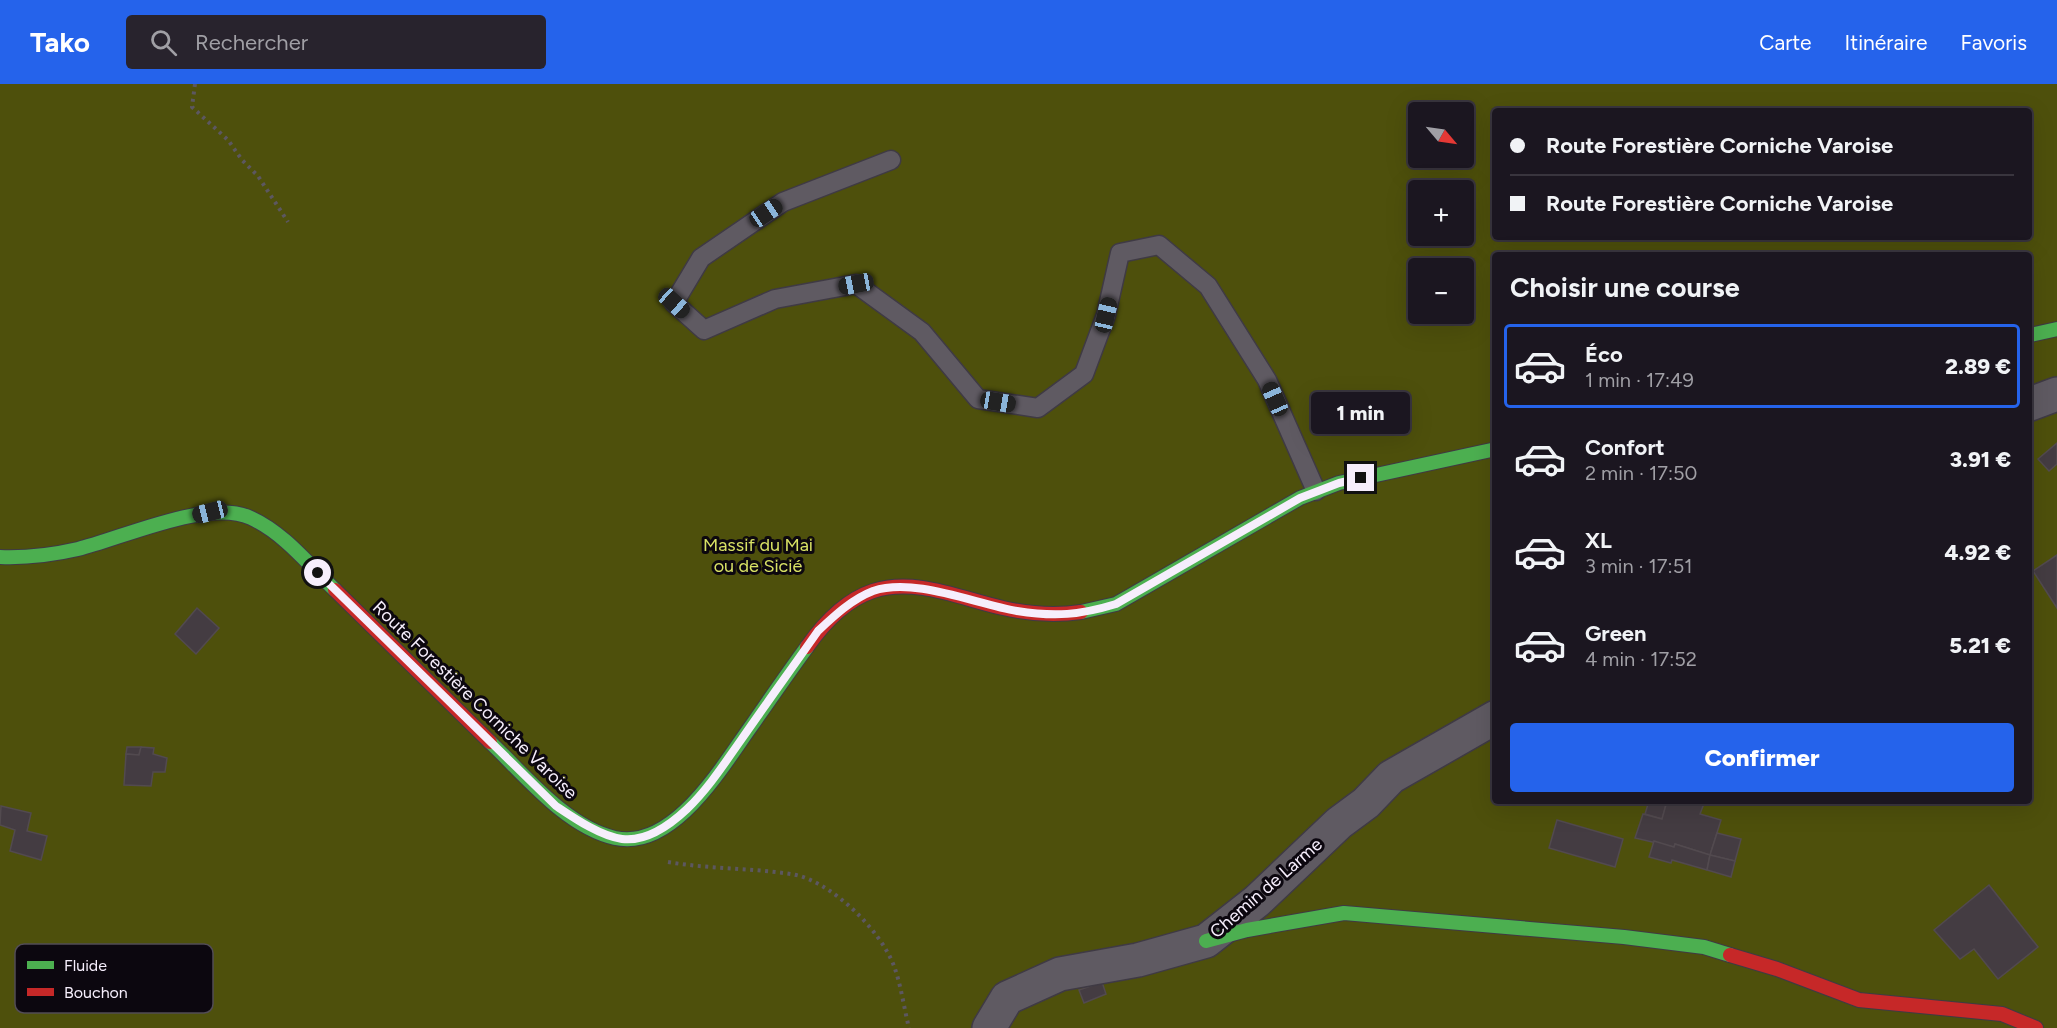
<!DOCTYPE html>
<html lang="fr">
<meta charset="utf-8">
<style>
:root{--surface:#1b1620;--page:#28232d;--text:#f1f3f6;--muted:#a09fa5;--line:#39353e;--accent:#2563eb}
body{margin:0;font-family:Figtree,sans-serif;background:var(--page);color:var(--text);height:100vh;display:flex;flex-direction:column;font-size:22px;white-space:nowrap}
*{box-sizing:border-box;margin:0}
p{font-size:20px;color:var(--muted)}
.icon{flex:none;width:33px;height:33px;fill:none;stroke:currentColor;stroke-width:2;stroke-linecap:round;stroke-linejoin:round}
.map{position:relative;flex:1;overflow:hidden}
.details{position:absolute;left:1492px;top:168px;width:540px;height:552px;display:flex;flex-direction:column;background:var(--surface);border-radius:6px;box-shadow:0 6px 24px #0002,0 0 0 2px var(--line)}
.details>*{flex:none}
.banner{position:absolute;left:1492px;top:24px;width:540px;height:132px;border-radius:6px;box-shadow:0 6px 24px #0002,0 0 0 2px var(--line);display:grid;align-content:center;height:132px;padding:0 18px;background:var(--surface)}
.needle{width:39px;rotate:119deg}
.controls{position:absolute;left:1408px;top:18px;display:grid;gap:12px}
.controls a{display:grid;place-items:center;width:66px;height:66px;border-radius:6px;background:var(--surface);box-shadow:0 6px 24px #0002,0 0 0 2px var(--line);font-size:30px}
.end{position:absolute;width:27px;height:27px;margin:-14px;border:8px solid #f6eefc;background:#111;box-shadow:0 0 0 3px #111}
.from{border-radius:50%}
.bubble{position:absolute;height:42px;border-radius:6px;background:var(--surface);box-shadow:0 6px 24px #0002,0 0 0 2px var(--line);font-size:20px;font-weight:800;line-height:42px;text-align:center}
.car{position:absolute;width:18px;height:36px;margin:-18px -9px;border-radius:8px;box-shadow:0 0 4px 2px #0007;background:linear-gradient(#222 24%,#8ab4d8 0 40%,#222 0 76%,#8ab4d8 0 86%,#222 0)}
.banner b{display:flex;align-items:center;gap:21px;height:57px;font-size:22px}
.banner b+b{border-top:2px solid var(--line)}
.banner i{width:15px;height:15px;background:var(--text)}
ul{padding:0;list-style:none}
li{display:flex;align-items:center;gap:18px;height:84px;margin:0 12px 9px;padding:0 6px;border:3px solid transparent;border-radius:6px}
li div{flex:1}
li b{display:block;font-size:22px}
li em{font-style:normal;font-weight:800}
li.active{border-color:var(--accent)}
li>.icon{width:54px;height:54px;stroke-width:1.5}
h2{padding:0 18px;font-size:27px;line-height:72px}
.button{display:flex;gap:12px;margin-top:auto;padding:12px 18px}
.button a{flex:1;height:69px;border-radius:6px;background:var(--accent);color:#fff;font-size:24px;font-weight:800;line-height:69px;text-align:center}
header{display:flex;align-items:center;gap:36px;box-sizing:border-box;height:84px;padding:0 30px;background:var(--accent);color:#fff}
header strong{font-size:28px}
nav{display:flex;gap:33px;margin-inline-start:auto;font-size:21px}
.search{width:420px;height:54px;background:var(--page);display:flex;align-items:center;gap:15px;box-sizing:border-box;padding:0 21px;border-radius:6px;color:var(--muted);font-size:22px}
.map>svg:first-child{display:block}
</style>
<header>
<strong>Tako</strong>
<div class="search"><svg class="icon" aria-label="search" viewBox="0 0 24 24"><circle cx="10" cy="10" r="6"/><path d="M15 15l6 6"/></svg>Rechercher</div>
<nav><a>Carte</a><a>Itinéraire</a><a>Favoris</a></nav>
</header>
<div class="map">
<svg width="2057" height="944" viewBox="0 0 2057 944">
<rect width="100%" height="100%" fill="#241e2a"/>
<path fill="#4e500c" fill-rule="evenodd" d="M0 0H2057V944H0ZM1496 27H2030V153H1496ZM1419 28H1464V74H1419ZM1419 106H1464V152H1419ZM1496 171H2030V717H1496ZM1419 184H1464V230H1419Z"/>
<g fill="#443c42" stroke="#524a4f" stroke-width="1.5">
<path d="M2057 359V380L2049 387 2038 375Z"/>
<path d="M2057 471V524L2033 487Z"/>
<path d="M197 524 219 544 196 570 175 550Z"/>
<path d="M127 663H141L139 671 126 670Z"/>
<path d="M141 663 154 664 153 670 167 674 165 688H153L151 702 124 701 126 670 139 671Z"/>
<path d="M1649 717H1667L1662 735 1645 730Z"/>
<path d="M1667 717H1705L1700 730 1721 736 1710 771 1675 760 1674 763 1635 754 1643 730 1662 735Z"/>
<path d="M1 722 31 729 27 747 47 752 41 776 10 767 15 746 0 741Z"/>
<path d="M1557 736 1623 755 1615 783 1549 764Z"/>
<path d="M1717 749 1741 755 1735 777 1710 771Z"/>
<path d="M1654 757 1674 763 1675 760 1710 771 1707 786 1672 776 1671 779 1649 773Z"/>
<path d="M1710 771 1735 777 1731 793 1707 786Z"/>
<path d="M1989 801 2038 863 1998 895 1974 865 1960 875 1934 846Z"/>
<path d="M1102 898 1106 910 1084 919 1079 906Z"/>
</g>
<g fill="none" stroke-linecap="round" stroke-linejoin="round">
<g stroke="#3f3a44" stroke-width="21">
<path id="lane" d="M891 76 783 118 701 174 674 219 704 246 775 215 856 200 922 248 978 315 1038 324 1084 290 1106 231 1120 169 1159 161 1208 202 1267 296 1316 407"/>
</g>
<g stroke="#3f3a44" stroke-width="36">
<g id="street">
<path d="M2030 320 2057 310"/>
<path d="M989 944 1007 914 1060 890 1138 876 1206 857 1257 817 1339 739 1366 719 1391 693 1496 633"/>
</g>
</g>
<g stroke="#3f3a44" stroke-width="16">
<g id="fast">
<path d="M2030 251 2057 245"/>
<path d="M0 473C26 474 52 471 78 465 123 454 208 414 251 434 284 449 309 481 335 506"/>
<path d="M1081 528 1116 520 1300 414 1339 399 1496 365"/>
<path d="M490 658C525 691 566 743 615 754 674 767 723 681 752 641 770 615 788 589 807 563"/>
<path d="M1206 857 1247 846 1344 829 1624 853 1704 863 1730 871"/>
</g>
</g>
<g stroke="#3f3a44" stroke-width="16">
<g id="jam">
<path d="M335 506 490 658"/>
<path d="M807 563C823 540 846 516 873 507 915 493 962 515 1003 524 1029 530 1054 532 1081 528"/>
<path d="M1730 871 1777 885 1859 916 2002 930 2036 944"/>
</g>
</g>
<g stroke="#5c5760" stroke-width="4" stroke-dasharray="3 4.5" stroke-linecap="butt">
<path d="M195 0 192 23 228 56 242 76 258 92 288 138"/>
<path d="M668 778C709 785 751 784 791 790 830 796 880 845 894 882 901 901 904 924 909 944"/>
</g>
<use href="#lane" stroke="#5f5a62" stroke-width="18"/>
<use href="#street" stroke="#5f5a62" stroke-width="33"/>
<use href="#fast" stroke="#4caf50" stroke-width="14"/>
<use href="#jam" stroke="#c62828" stroke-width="14"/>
</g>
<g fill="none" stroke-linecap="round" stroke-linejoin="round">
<path stroke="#f6eefc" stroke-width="8" d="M318 489 556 722C574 734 600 752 622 755 646 758 670 741 687 725 708 705 724 680 741 656 766 620 792 584 818 547 834 532 852 515 873 507 915 493 975 520 1017 527 1055 533 1080 531 1116 520L1300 414 1339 399 1361 394"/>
</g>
<g text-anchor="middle" stroke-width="6" stroke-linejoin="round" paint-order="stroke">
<g font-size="18" fill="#d9e265" stroke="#0c070f">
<text x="758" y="467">Massif du Mai<tspan x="758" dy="21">ou de Sicié</tspan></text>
</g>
<g font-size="18" fill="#f6eefc" stroke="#0c070f">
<text transform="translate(475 616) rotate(44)" y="6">Route Forestière Corniche Varoise</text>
<text transform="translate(1266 804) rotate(-41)" y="6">Chemin de Larme</text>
</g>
</g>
<rect x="15" y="860" width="198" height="69" rx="9" fill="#0c070f" stroke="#524c56" stroke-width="1.5"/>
<rect x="27" y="877" width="27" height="8" fill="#4caf50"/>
<rect x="27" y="904" width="27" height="8" fill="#c62828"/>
<g font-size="16" fill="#f6eefc">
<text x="64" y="887">Fluide</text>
<text x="64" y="914">Bouchon</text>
</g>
</svg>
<div class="controls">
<a><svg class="needle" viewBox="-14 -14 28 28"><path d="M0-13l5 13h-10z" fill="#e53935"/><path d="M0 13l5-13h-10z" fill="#a09fa5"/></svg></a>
<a>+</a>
<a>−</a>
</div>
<i class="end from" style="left:318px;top:489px"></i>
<i class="end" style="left:1361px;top:394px"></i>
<div class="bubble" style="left:1311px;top:308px;width:99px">1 min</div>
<i class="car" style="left:766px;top:129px;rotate:56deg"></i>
<i class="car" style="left:856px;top:200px;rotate:259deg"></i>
<i class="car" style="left:674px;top:219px;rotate:132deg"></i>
<i class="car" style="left:1106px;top:231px;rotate:13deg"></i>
<i class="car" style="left:1275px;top:315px;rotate:336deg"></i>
<i class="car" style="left:998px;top:318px;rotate:99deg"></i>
<i class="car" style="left:210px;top:428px;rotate:256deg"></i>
<div class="banner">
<b><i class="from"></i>Route Forestière Corniche Varoise</b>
<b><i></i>Route Forestière Corniche Varoise</b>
</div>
<section class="details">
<h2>Choisir une course</h2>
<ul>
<li class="active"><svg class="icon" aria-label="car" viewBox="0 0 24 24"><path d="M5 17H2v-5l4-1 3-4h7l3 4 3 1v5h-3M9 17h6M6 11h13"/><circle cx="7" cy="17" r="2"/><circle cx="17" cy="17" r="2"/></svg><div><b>Éco</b><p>1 min · 17:49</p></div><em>2.89 €</em></li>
<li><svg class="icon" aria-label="car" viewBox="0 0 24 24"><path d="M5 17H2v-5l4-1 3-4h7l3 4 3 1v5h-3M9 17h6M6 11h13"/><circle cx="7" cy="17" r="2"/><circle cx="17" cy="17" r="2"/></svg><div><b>Confort</b><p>2 min · 17:50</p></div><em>3.91 €</em></li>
<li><svg class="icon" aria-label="car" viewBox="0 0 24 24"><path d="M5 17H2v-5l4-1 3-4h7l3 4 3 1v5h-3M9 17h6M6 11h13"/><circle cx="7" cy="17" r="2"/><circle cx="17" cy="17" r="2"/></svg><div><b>XL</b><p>3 min · 17:51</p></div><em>4.92 €</em></li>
<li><svg class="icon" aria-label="car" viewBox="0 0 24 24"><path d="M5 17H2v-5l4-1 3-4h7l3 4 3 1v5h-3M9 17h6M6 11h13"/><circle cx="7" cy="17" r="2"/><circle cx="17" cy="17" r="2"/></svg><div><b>Green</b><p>4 min · 17:52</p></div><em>5.21 €</em></li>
</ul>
<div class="button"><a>Confirmer</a></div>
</section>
</div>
